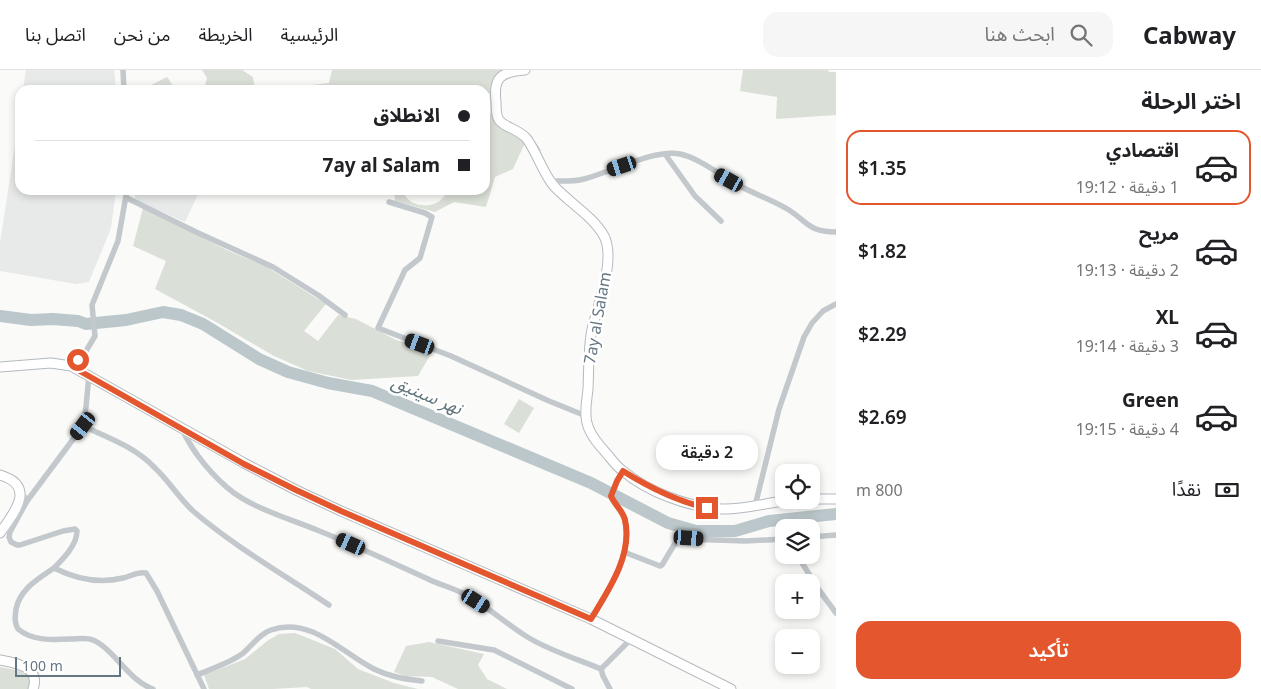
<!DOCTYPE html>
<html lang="ar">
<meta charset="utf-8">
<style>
:root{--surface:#fff;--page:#f6f6f6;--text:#202124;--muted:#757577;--line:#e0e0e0;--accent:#e4572e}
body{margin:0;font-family:"Noto Sans","Noto Sans Arabic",sans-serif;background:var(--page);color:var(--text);direction:rtl;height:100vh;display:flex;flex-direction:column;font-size:19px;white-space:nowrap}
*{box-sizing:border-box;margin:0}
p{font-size:16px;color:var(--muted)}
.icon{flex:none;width:28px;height:28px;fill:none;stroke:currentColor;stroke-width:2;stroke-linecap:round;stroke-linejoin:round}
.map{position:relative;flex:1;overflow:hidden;direction:ltr}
.details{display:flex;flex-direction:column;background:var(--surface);width:425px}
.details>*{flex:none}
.banner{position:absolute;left:15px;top:15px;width:475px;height:110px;border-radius:15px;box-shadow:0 2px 8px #0003;direction:rtl;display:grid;align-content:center;height:110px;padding:0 20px;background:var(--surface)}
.tools{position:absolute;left:775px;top:394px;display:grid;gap:10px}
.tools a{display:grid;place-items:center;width:45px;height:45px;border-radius:10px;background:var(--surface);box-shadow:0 2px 8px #0003;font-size:25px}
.scale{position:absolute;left:15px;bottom:12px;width:106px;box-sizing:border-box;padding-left:5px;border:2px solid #657683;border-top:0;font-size:14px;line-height:18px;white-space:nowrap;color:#657683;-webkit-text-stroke:4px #fff;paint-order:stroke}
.end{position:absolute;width:22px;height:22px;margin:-11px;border:6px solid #e4572e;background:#fff;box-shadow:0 0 0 2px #fff}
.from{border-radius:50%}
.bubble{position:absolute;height:35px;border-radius:15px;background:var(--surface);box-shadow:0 2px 8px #0003;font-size:16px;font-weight:600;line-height:35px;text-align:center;direction:rtl}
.car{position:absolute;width:15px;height:30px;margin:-15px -8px;border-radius:6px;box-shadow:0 0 4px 1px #0007;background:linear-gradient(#222 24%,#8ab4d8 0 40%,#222 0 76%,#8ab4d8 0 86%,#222 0)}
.banner b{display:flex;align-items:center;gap:18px;height:48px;font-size:19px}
.banner b+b{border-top:1px solid var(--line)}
.banner i{width:12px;height:12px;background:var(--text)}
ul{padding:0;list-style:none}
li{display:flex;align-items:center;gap:15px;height:75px;margin:0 10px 8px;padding:0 10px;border:2px solid transparent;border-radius:15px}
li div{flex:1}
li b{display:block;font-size:19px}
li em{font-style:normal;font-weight:600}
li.current{border-color:var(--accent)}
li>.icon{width:45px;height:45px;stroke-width:1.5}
h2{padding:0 20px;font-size:22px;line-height:60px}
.pay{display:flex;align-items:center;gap:12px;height:55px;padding:0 20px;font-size:19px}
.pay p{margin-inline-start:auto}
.primary-button{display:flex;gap:10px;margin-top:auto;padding:10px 20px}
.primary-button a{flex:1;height:58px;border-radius:15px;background:var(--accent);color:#fff;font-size:20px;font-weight:600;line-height:58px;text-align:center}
header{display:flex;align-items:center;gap:30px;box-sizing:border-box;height:70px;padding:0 25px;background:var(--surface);border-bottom:1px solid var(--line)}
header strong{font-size:24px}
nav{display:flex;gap:28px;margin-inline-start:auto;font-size:18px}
.search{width:350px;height:45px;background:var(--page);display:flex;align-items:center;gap:12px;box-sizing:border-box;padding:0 18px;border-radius:15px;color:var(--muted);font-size:19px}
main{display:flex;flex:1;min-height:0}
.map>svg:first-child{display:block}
</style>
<header>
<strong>Cabway</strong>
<div class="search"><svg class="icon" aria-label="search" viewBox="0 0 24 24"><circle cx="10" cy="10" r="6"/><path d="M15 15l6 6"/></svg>ابحث هنا</div>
<nav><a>الرئيسية</a><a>الخريطة</a><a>من نحن</a><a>اتصل بنا</a></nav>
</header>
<main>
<section class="details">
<h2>اختر الرحلة</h2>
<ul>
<li class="current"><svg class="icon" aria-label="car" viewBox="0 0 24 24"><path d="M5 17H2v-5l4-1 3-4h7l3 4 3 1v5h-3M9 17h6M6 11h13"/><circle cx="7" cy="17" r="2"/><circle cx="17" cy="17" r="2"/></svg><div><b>اقتصادي</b><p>1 دقيقة · 19:12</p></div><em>$1.35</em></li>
<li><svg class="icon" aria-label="car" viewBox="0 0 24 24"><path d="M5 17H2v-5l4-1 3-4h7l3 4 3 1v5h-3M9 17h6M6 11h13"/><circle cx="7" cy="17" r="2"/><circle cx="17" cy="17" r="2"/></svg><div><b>مريح</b><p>2 دقيقة · 19:13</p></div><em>$1.82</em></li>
<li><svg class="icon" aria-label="car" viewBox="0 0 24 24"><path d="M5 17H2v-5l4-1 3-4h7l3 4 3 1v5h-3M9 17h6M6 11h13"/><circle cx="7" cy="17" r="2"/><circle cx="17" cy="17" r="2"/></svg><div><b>XL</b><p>3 دقيقة · 19:14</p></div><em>$2.29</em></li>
<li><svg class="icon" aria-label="car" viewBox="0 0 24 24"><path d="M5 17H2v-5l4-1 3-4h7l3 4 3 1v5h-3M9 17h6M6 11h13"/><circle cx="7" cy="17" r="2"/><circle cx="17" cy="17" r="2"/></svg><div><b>Green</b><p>4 دقيقة · 19:15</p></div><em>$2.69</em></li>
</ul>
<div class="pay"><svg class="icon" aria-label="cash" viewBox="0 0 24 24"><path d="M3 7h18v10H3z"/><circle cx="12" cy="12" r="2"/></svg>نقدًا<p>800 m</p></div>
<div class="primary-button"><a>تأكيد</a></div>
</section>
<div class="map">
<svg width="836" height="619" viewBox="0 0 836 619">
<rect width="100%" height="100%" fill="#fafaf8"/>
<g fill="#e8e9e9">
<path d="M26 0H114L116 20H23Z"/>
<path d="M20 42V120H116L111 158 89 212 76 214 0 201V173Z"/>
<path d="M135 120H200L185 152 135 130Z"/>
</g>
<g fill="#dadfd7">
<path d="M202 0H242L253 7 255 20H204L207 8Z"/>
<path d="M332 0H504L496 7V50C519 59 527 60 542 81L524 75 513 99 495 107 486 137 454 132 435 142 395 131 394 120H403C406 135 426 139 438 132 444 128 446 122 454 120 463 118 475 120 485 120V44L494 43 491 23H485V20H291L295 17 329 13Z"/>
<path d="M743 0H828L829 2H836V45L776 49 777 27 740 21Z"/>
<path d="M167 7 176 20H133V17L149 16Z"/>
<path d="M143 138 229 181 267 197 326 234 304 261 318 271 338 245 356 249 396 270 431 279 432 282 418 306 352 310 308 301 274 286 216 252 155 219 166 191 133 176Z"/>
<path d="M519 329 534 338 519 363 504 354Z"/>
<path d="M295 563 335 579 358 599 394 613 418 619H311L307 617 273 619H209L204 605 245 589 267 571 279 564Z"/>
<path d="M429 572 484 584 478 595 487 609 507 619H458L432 607 405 606 394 602 406 576Z"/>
<path d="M0 597C12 600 40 601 28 619H0Z"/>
</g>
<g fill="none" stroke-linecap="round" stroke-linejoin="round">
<path stroke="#bbc7cb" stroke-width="12" d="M0 246 31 250 53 249 78 251 86 254 126 250 163 242 181 245 203 254 259 289 288 302 328 313 372 321 591 413 668 453 696 461H735L769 451 836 444"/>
<g stroke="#b3babf" stroke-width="11">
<g id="secondary">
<path d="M525 0C501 2 493 7 496 32 496 37 496 46 499 50 505 58 519 59 527 69 537 83 542 101 553 115 568 132 593 146 604 166 616 189 598 235 592 259 588 279 589 299 588 319 587 330 584 342 587 353 590 365 599 375 607 384 612 390 617 397 623 401 648 422 688 437 721 439 745 440 768 432 792 430"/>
<path d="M0 297 51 293 71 296 244 393 296 420 341 441 591 549 731 619"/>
<path d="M0 405C37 416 14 443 0 463"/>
<path d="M811 429H836"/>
<path d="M0 590C16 593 41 597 33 619"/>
</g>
</g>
<g stroke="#c3c8cc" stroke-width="5.5">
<path d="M123 0 124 20"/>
<path d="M665 84 695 126 721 151"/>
<path d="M550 111C561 111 573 112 584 109 611 102 654 79 680 84 699 88 720 105 738 115 754 124 773 130 789 140 809 153 809 162 836 162"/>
<path d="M127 128 196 162 273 197 318 225 345 245"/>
<path d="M389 132 425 143 432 147 420 188 405 200 378 258 451 286 549 331 586 346"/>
<path d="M71 296 86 281 95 266 92 235 118 171 127 120"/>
<path d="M83 356C109 368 135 377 155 398 169 411 179 428 193 441 235 477 283 504 329 535"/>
<path d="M182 359C193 383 213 407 234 423 258 440 290 449 317 460 354 475 391 492 428 509 440 515 454 518 466 525 489 537 507 555 529 568 551 581 577 589 601 599"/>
<path d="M20 420 27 431 10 462 9 467 11 472 17 475H20L63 461 75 459 77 461C77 475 63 489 54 498 76 509 99 514 123 508 132 506 138 501 146 503L157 521 204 619"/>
<path d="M27 431 83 356 86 337 89 305"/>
<path d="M755 436 779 339 804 267 812 253 823 241 836 234"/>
<path d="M811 467 836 465"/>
<path d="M624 482 660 496 662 495 674 475 677 472 684 469 746 471 784 469"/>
<path d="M797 485 819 520 836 543"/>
<path d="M54 498C38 509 20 519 16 539 15 547 14 552 18 559 32 571 53 570 70 569 78 569 86 567 93 570 114 579 129 611 153 619"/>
<path d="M591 549C608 521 633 486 625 450 623 441 615 435 611 427L617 411 623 401"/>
<path d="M438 571 494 580 572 619"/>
<path d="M197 605C211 599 229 593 242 584 252 576 259 564 271 560 311 546 342 583 374 599 390 607 405 609 422 611"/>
<path d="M610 619 603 606 601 599 631 569"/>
</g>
<use href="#secondary" stroke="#fff" stroke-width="9"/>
</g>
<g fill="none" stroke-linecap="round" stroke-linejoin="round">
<path stroke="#e4572e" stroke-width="6" d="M78 290 71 296 244 394 296 420 341 441 591 549C608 521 633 485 625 450 623 441 615 435 611 426L617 411 623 401C650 418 676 431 707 438"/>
</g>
<g text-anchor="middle" stroke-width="5" stroke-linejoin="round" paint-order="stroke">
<g font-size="16" fill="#657683" stroke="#fff">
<text transform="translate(597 248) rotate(-80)" y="6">7ay al Salam</text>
</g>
<g font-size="18" font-style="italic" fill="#60757c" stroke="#fff">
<text transform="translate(427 325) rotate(23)" y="6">نهر سينيق</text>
</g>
</g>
</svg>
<div class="tools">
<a><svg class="icon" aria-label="locate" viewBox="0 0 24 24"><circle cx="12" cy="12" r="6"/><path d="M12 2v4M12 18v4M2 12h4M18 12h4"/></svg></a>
<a><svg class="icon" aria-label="layers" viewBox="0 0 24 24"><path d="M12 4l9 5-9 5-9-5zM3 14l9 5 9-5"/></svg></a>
<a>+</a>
<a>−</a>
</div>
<div class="scale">100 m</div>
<i class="end from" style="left:78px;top:290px"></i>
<i class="end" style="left:707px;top:438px"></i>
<div class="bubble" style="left:656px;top:365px;width:102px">2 دقيقة</div>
<i class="car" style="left:622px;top:96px;rotate:252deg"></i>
<i class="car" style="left:729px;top:110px;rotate:299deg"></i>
<i class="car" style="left:420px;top:274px;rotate:290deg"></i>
<i class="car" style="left:83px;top:356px;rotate:217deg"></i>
<i class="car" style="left:689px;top:468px;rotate:94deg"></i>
<i class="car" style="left:351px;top:474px;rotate:294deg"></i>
<i class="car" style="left:476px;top:531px;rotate:122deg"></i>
<div class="banner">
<b><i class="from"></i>الانطلاق</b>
<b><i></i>7ay al Salam</b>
</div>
</div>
</main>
